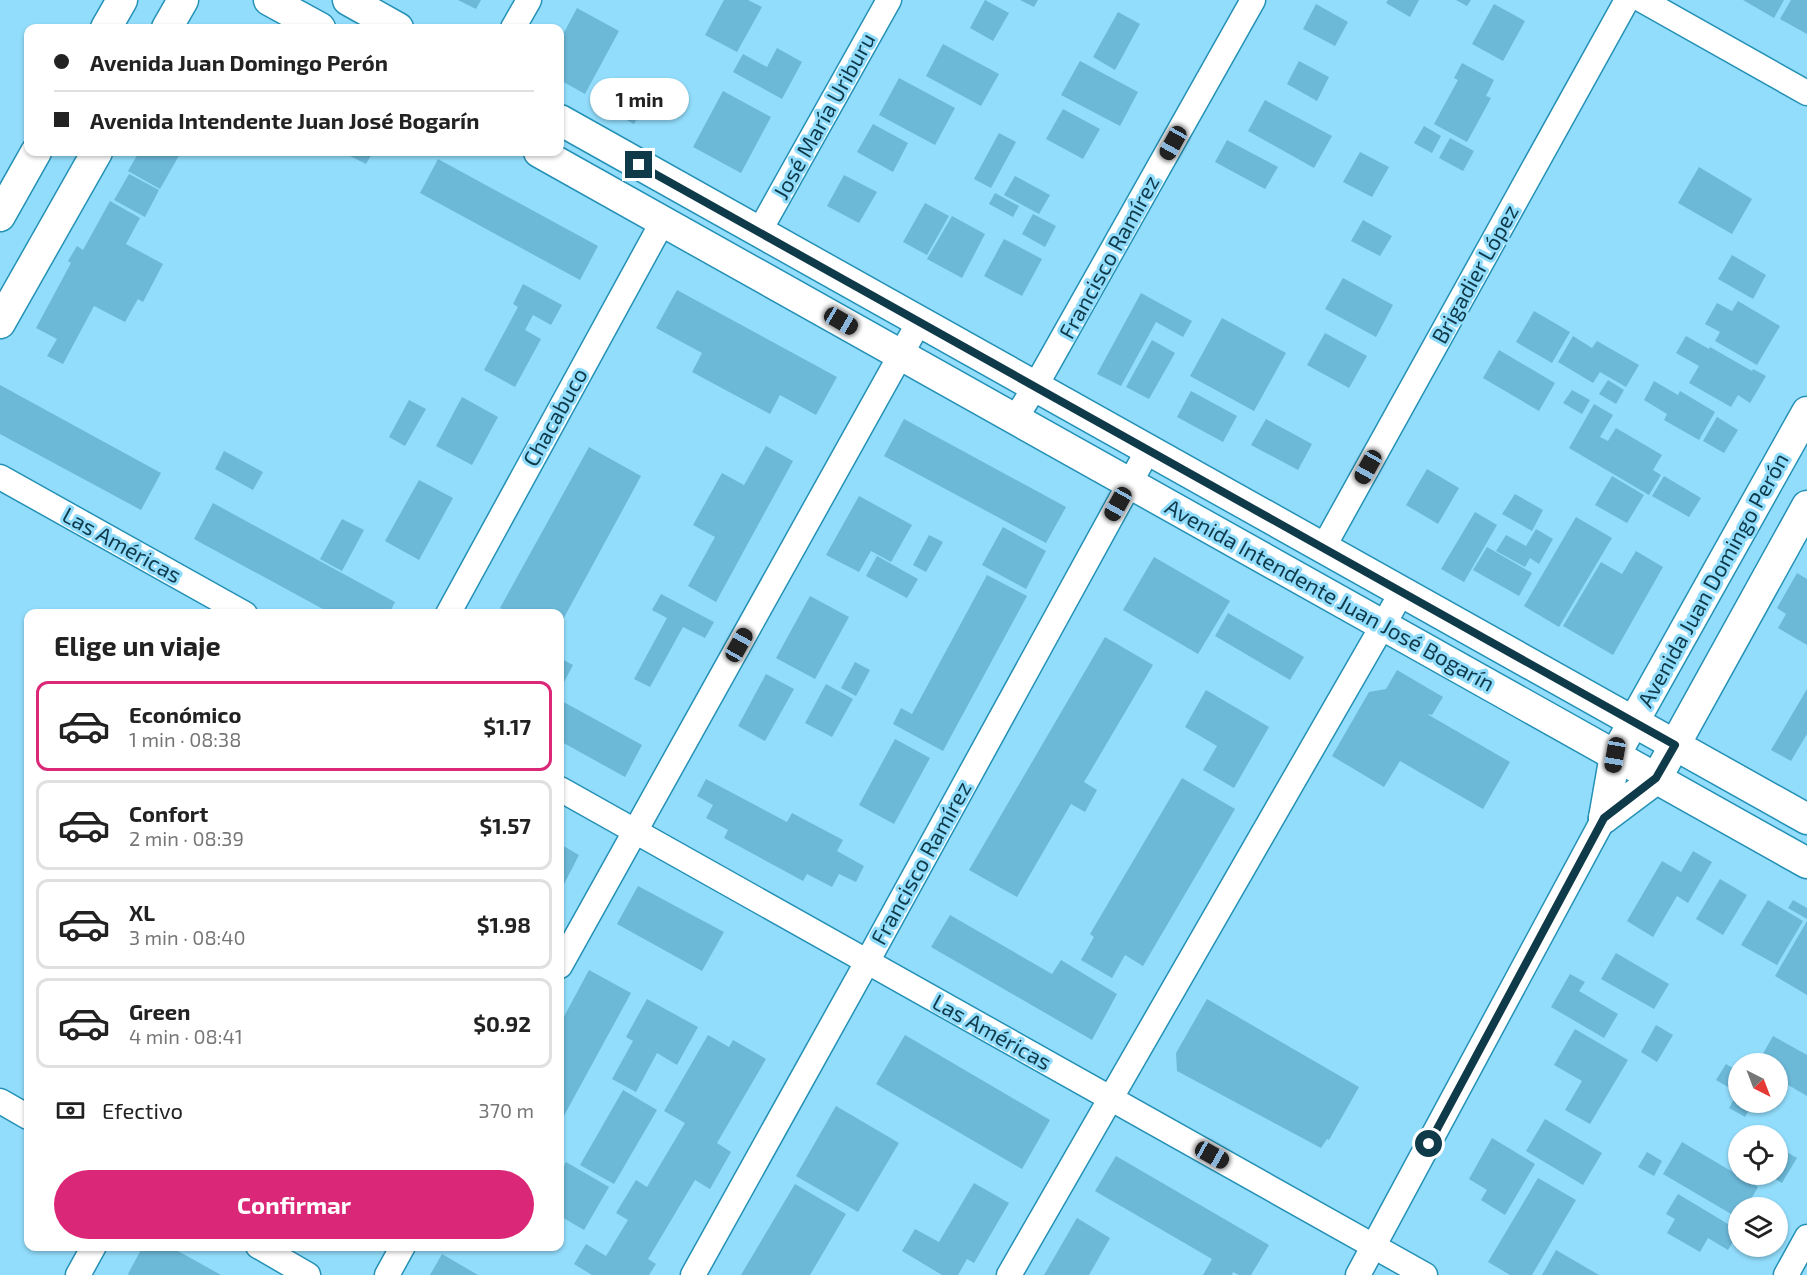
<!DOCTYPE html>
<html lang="es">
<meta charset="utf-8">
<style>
:root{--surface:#fff;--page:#f6f6f6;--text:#222;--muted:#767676;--line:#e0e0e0;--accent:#db2777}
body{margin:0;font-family:"Exo 2",sans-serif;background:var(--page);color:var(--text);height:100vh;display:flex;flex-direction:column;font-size:22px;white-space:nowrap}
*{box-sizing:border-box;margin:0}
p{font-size:20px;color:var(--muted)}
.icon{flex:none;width:33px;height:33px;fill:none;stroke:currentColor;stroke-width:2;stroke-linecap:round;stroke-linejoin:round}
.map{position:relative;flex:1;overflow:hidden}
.drawer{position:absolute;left:24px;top:609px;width:540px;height:642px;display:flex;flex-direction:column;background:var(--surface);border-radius:12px;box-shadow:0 2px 4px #0004}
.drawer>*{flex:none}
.top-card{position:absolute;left:24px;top:24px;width:540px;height:132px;border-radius:12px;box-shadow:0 2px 4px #0004;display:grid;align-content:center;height:132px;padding:0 30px;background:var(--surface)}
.needle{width:39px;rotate:138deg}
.tools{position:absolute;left:1728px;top:1053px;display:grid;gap:12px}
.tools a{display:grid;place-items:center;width:60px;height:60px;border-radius:50%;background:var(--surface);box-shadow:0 2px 4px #0004;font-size:30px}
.end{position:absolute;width:27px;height:27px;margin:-14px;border:8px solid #0f3a4a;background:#fff;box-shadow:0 0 0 3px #fff}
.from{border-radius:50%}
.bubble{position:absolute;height:42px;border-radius:21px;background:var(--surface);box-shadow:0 2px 4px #0004;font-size:20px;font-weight:700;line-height:42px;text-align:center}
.car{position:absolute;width:18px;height:36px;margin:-18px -9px;border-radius:8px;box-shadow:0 0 4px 2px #0007;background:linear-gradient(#222 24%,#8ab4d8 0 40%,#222 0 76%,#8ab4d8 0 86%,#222 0)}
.top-card b{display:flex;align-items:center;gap:21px;height:57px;font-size:22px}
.top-card b+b{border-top:2px solid var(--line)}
.top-card i{width:15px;height:15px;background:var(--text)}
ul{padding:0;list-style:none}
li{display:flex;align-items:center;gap:18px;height:90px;margin:0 12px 9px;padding:0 18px;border:3px solid var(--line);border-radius:12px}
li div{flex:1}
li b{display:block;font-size:22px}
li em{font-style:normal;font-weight:700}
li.current{border-color:var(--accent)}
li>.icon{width:54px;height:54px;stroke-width:1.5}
h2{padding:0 30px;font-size:27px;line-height:72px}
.pay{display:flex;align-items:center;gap:15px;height:66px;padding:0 30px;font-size:22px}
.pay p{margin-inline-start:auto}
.cta{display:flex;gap:12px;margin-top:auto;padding:12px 30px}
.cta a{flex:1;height:69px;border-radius:36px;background:var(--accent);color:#fff;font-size:24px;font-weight:700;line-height:69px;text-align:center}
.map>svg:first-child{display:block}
</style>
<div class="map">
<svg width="1807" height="1275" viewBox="0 0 1807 1275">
<rect width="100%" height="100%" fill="#92ddfc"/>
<g fill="#6bb8d7">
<path d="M458 0H481L476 9Z"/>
<path d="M724 0H748L762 7 737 52 705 35Z"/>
<path d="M985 0 1009 13 993 41 970 28Z"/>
<path d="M1020 0H1038L1034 7Z"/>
<path d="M1388 0H1419L1410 17 1386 3Z"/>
<path d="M1456 0H1471L1467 6Z"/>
<path d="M1743 0H1784L1774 18Z"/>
<path d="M1791 0H1807V34L1780 19Z"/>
<path d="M1316 4 1348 22 1335 46 1303 29Z"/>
<path d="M1494 4 1525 21 1503 61 1472 44Z"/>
<path d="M577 8 619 31 585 94 560 80V40Z"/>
<path d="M1118 12 1140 24 1115 70 1093 57Z"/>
<path d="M943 44 999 74 981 106 926 76Z"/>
<path d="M777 48 802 62 782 99 733 72 743 54 767 67Z"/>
<path d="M1080 61 1138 92 1120 126 1061 95Z"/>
<path d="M1299 61 1329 77 1317 101 1287 84Z"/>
<path d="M1462 63 1494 80 1486 96 1491 98 1467 142 1434 124 1458 80 1454 78Z"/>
<path d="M626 78 652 92 634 124 608 110Z"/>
<path d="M899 78 955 108 935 145 879 115Z"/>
<path d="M723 91 771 117 741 173 693 147Z"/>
<path d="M1265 100 1332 136 1314 168 1248 131Z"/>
<path d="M1063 109 1100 129 1083 159 1046 139Z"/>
<path d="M873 124 908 143 893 172 857 152Z"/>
<path d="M1424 126 1441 136 1432 153 1414 143Z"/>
<path d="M999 133 1016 142 991 188 974 179Z"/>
<path d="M1450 138 1474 151 1463 171 1439 158Z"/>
<path d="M1227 140 1278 167 1265 189 1215 162Z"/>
<path d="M139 152H181L160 189 128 171Z"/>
<path d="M342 152H373L366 164Z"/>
<path d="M1360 152 1389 167 1372 197 1343 182Z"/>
<path d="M438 159 598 246 580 280 420 193Z"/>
<path d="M1699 167 1752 199 1732 234 1678 203Z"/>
<path d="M129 174 159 190 145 217 114 200Z"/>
<path d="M844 175 877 192 859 223 827 206Z"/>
<path d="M1015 176 1050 195 1039 214 1004 195Z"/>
<path d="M995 193 1019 206 1013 217 989 204Z"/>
<path d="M110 201 140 218 126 244 163 264 143 302 138 299 125 322 94 306 63 364 47 356 57 339 36 328 71 263 68 261 77 246 83 250Z"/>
<path d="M925 203 949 216 927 255 903 242Z"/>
<path d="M1033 214 1056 226 1045 247 1022 234Z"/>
<path d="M952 216 985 234 962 278 927 259Z"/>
<path d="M1363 220 1392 236 1380 256 1351 241Z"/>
<path d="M1004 239 1042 259 1022 296 984 276Z"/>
<path d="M1732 255 1766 275 1753 299 1718 279Z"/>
<path d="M1343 278 1393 305 1376 337 1325 309Z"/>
<path d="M523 284 562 305 551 325 533 315 525 330 541 339 515 387 484 370 518 307 513 304Z"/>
<path d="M677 290 837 377 816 415 780 395 770 414 692 372 702 353 656 328Z"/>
<path d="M1141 293 1192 321 1183 337 1156 322 1121 386 1097 374Z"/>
<path d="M1738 301 1780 326 1757 365 1715 341 1720 332 1705 324 1717 303 1732 311Z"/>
<path d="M1534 311 1570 332 1552 363 1516 342Z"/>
<path d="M1222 318 1286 353 1254 411 1190 376Z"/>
<path d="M1325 333 1367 356 1349 388 1307 365Z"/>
<path d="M1573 336 1592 348 1597 341 1639 365 1626 387 1600 372 1593 383 1558 362Z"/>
<path d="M1686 336 1709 349 1710 347 1752 371 1753 369 1766 376 1750 403 1738 395 1731 407 1689 383 1699 366 1676 353Z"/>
<path d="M1152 340 1175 353 1149 399 1126 387Z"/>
<path d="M1499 350 1555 383 1539 411 1483 378Z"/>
<path d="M1608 380 1624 390 1616 404 1599 394Z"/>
<path d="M1654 381 1678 395 1680 391 1715 412 1699 440 1664 420 1667 414 1644 400Z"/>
<path d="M0 385 161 473 141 510 0 434Z"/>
<path d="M1572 390 1590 400 1582 414 1563 403Z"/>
<path d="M1191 391 1237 416 1223 442 1177 417Z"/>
<path d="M462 397 498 417 472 465 436 446Z"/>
<path d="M409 400 426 409 405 446 389 437Z"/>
<path d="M1594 404 1613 415 1600 437 1608 441 1616 428 1662 455 1653 470 1661 475 1649 495 1569 448Z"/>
<path d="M1717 417 1738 430 1724 453 1703 441Z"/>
<path d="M904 419 1066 507 1046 543 884 456Z"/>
<path d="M1266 419 1312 444 1298 470 1251 445Z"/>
<path d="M766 446 793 461 716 602 688 586 715 537 693 525 722 473 744 485Z"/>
<path d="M589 447 641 476 560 625V614H511L500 608Z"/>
<path d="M224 451 263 472 253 490 215 469Z"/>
<path d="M1427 469 1459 488 1438 524 1406 505Z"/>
<path d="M1612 476 1644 495 1627 523 1595 505Z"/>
<path d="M1664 476 1701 498 1689 517 1652 496Z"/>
<path d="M419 480 453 498 419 560 385 541Z"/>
<path d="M1515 494 1543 510 1532 531 1502 514Z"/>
<path d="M859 496 912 525 891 562 871 551 859 572 826 555Z"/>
<path d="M213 503 395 602 389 614H332L194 539Z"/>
<path d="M1475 512 1497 525 1464 582 1441 569Z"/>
<path d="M1576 517 1612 538 1559 627 1524 606Z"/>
<path d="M342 519 364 530 342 571 320 559Z"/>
<path d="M1003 527 1046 551 1026 589 982 565Z"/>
<path d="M1536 529 1553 539 1539 564 1530 558 1525 567 1496 551 1506 535 1526 546Z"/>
<path d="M929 535 943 542 926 572 913 565Z"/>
<path d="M1487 547 1532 573 1519 596 1473 570Z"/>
<path d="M1636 551 1663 567 1613 655 1563 626 1601 562 1622 574Z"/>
<path d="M877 556 918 579 907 598 866 576Z"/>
<path d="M1154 557 1230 601 1198 654 1123 610Z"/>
<path d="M1797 573 1807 579V645L1778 628 1786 614 1777 608Z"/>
<path d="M987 575 1027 596 943 751 893 724 901 708 912 714Z"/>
<path d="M661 594 714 622 705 638 683 627 650 687 634 679 667 618 652 610Z"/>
<path d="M810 596 849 617 815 679 776 658Z"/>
<path d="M1228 613 1304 657 1290 680 1215 636Z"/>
<path d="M1105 637 1153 665 1084 782 1097 790 1085 812 1071 804 1017 897 969 870Z"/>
<path d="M560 658 573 665 560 690Z"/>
<path d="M855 662 870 670 856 696 841 688Z"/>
<path d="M1397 670 1443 697 1432 715 1427 714 1510 762 1483 809 1400 761 1384 787 1332 756 1369 692 1386 689Z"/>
<path d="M766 674 794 689 765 741 738 726Z"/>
<path d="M826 684 853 699 832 737 805 723Z"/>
<path d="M1807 689V734L1791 761 1771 750Z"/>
<path d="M1206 690 1269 727 1234 788 1203 770 1217 746 1185 727Z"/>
<path d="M560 700 642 745 625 777 560 741Z"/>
<path d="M895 739 930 758 894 824 859 805Z"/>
<path d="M1182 778 1235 809 1143 966 1125 955 1112 978 1081 960 1094 937 1090 934Z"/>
<path d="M706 779 787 822 792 813 843 840 837 851 864 866 856 882 839 874 832 887 807 874 803 881 724 838 728 830 706 818 713 805 697 796Z"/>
<path d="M560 844 579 855 560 892Z"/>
<path d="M1693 851 1712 862 1688 903 1677 896 1653 937 1627 921 1662 861 1681 872Z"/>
<path d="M1720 879 1747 895 1723 935 1696 919Z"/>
<path d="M638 886 724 932 702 971 617 924Z"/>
<path d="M1768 900 1803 921 1777 965 1741 945Z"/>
<path d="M1793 900 1807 908V919L1788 908Z"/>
<path d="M950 915 1052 974 1061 960 1117 994 1092 1040 931 947Z"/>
<path d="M1807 921V995L1775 976Z"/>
<path d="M1616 953 1669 984 1654 1009 1601 979Z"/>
<path d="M589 970 631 993 560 1123V1024Z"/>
<path d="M1570 974 1585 982 1579 991 1618 1014 1604 1038 1551 1007Z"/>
<path d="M647 999 698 1027 677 1065 657 1053 636 1092 612 1079 633 1041 626 1037Z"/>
<path d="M1207 999 1359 1087 1329 1140 1327 1139 1321 1148 1177 1071 1176 1053Z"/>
<path d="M1656 1025 1673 1035 1657 1062 1641 1052Z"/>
<path d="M1575 1029 1628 1060 1590 1124 1565 1110 1582 1081 1554 1065Z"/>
<path d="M708 1035 729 1047 733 1040 766 1059 717 1143 731 1152 710 1189 695 1180 648 1259 656 1264 649 1275H592L574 1264 586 1244 606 1256 628 1220 616 1213 636 1180 647 1187 685 1123 664 1111Z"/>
<path d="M905 1035 1050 1120 1022 1169 876 1084Z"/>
<path d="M1773 1036 1807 1055V1096L1778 1079V1064H1757Z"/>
<path d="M1726 1064 1738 1071V1085L1735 1091 1716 1080Z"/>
<path d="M623 1090 657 1110 614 1184 580 1165Z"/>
<path d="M1738 1092V1102H1754L1745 1117 1729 1108Z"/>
<path d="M836 1106 899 1143 858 1212 796 1176Z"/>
<path d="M1545 1119 1602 1153 1583 1185 1526 1151Z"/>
<path d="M1492 1138 1535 1164 1505 1215 1481 1200 1487 1190 1469 1179Z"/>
<path d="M1682 1142 1758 1187 1746 1208H1738V1218L1663 1174Z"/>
<path d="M1778 1147 1797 1158 1782 1183 1767 1174H1778Z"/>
<path d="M1647 1152 1662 1161 1654 1176 1638 1167Z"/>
<path d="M1116 1156 1269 1245 1251 1275H1239L1233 1272 1232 1275H1203L1212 1259 1095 1191Z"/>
<path d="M566 1162 609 1187 584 1230 560 1216V1174Z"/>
<path d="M1538 1178 1576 1200 1532 1275H1510L1488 1262Z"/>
<path d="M974 1183 1009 1203 974 1263 967 1259 958 1275H942L902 1251 915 1229 939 1242Z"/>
<path d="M795 1184 846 1214 810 1275H741Z"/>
<path d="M1678 1194 1738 1230V1233L1728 1250 1708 1238 1700 1252 1667 1233 1675 1219 1666 1214Z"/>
<path d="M1077 1218 1110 1238 1089 1275H1044Z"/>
<path d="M143 1246H169L221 1275H129L128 1274Z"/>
<path d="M1556 1250 1599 1275H1542Z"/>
<path d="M442 1254 478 1275H430Z"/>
</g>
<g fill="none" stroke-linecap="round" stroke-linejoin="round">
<g stroke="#2591b5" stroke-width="27">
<g id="minor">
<path d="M1642 0 1807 93"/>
<path d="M513 28 529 0"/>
<path d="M759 232 889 0"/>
<path d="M1015 419 1035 387 1253 0"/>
<path d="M0 477 245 614"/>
<path d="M1323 548 1627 0"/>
<path d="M448 614 663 221"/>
<path d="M560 789 1425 1275"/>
<path d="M560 966 919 322"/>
<path d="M0 1101 28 1117"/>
<path d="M258 1246 308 1275"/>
<path d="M78 1275 94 1246"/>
<path d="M387 1275 403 1246"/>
<path d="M693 1275 867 962 1148 450"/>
<path d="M1009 1275 1402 592"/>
<path d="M1358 1275 1604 818"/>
<path d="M1786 1275 1807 1237"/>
</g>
</g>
<g stroke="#2591b5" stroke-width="33">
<g id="tertiary">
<path d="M269 0 320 28"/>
<path d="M348 0 398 28"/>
<path d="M106 28 122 0"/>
<path d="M167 28 183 0"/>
<path d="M560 120 1807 819"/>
<path d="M539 152 1807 863"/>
<path d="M0 216 36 152"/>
<path d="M0 323 97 152"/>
<path d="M1604 818 1615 755 1807 412"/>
<path d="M1604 818 1656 779 1807 506"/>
</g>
</g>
<use href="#minor" stroke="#fff" stroke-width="24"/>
<use href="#tertiary" stroke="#fff" stroke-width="30"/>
</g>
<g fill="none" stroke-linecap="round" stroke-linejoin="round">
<path stroke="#0f3a4a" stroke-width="8" d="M639 165 1675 745 1656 778 1604 818 1429 1144"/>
</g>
<g text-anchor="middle" stroke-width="6" stroke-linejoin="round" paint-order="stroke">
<g font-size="22" fill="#0f3a4a" stroke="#92ddfc">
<text transform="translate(824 116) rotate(-61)" y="8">José María Uriburu</text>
<text transform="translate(1109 257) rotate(-61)" y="8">Francisco Ramírez</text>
<text transform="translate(1475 274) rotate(-61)" y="8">Brigadier López</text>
<text transform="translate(555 417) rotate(-61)" y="8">Chacabuco</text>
<text transform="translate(122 545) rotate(29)" y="8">Las Américas</text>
<text transform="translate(1713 580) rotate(-61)" y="8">Avenida Juan Domingo Perón</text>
<text transform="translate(1330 595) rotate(29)" y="8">Avenida Intendente Juan José Bogarín</text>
<text transform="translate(921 863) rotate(-61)" y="8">Francisco Ramírez</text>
<text transform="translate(992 1032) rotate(29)" y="8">Las Américas</text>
</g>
</g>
</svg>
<div class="tools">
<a><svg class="needle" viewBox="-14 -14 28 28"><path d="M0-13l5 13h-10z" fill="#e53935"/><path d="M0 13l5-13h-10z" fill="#767676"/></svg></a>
<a><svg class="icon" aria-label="locate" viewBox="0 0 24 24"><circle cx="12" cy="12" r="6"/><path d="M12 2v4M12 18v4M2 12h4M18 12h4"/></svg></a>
<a><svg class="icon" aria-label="layers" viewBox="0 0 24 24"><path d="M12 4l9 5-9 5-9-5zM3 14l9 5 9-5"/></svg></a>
</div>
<i class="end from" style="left:1429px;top:1144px"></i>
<i class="end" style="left:639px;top:165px"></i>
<div class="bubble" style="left:590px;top:78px;width:99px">1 min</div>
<i class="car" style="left:1173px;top:143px;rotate:209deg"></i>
<i class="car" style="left:841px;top:321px;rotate:120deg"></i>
<i class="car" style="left:1368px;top:467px;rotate:209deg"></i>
<i class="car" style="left:1118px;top:504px;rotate:209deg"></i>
<i class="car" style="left:739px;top:645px;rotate:29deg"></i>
<i class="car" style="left:1615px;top:755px;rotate:190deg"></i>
<i class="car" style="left:1212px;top:1155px;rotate:119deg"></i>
<div class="top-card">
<b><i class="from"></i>Avenida Juan Domingo Perón</b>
<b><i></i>Avenida Intendente Juan José Bogarín</b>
</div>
<section class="drawer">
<h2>Elige un viaje</h2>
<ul>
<li class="current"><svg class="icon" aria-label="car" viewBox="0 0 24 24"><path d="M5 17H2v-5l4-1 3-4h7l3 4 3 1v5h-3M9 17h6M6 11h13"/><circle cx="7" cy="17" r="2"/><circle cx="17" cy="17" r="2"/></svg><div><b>Económico</b><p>1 min · 08:38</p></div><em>$1.17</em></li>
<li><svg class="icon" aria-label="car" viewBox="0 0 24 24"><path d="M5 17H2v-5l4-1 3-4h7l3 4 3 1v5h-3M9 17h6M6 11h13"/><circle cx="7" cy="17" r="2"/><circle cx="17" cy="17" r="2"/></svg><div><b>Confort</b><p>2 min · 08:39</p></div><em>$1.57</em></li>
<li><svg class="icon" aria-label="car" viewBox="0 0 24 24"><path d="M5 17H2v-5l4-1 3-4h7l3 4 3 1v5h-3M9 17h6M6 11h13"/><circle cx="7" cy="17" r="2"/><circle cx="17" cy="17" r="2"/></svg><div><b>XL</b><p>3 min · 08:40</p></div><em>$1.98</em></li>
<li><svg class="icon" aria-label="car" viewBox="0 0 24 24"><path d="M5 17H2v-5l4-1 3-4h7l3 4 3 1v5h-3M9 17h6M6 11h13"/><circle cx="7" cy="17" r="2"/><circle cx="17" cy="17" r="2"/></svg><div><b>Green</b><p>4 min · 08:41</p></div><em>$0.92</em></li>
</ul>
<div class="pay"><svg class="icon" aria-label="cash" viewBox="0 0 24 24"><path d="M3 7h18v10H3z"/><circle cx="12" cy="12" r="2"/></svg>Efectivo<p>370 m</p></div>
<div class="cta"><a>Confirmar</a></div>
</section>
</div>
